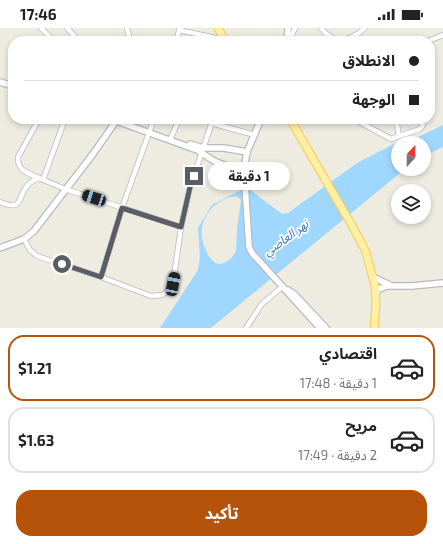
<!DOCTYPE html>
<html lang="ar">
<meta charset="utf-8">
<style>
:root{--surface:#fff;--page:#f2f2f2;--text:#222;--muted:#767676;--line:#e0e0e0;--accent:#b45309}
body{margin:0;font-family:"Exo 2","Noto Sans Arabic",sans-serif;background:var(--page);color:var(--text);direction:rtl;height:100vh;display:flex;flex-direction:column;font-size:15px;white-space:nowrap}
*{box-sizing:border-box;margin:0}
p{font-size:13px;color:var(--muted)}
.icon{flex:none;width:22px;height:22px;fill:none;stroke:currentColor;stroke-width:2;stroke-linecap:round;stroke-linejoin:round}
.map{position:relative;height:300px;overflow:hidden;direction:ltr}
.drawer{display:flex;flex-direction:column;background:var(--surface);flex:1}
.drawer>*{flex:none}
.top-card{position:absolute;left:8px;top:8px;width:427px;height:88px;border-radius:16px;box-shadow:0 2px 6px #0003;direction:rtl;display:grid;align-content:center;height:88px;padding:0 16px;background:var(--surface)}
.needle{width:26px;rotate:21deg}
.fabs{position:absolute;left:391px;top:108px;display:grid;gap:8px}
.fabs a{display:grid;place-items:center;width:40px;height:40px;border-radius:50%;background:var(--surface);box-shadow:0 2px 6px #0003;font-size:20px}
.end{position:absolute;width:18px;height:18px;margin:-9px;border:5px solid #5a5e64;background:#fff;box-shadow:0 0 0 2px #fff}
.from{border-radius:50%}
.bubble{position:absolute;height:28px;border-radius:14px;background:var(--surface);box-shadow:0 2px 6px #0003;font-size:13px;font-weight:700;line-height:28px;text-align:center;direction:rtl}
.car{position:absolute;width:12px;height:24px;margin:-12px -6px;border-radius:5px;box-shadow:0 0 3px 1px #0007;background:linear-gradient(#222 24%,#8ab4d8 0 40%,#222 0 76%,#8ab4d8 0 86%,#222 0)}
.top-card b{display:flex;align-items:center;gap:14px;height:38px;font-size:15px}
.top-card b+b{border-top:1px solid var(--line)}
.top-card i{width:10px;height:10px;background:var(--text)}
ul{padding:7px 0 0;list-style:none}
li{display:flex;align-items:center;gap:12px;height:66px;margin:0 8px 6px;padding:0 8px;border:2px solid var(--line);border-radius:16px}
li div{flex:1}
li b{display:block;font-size:15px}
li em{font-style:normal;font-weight:700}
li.selected{border-color:var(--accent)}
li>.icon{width:36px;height:36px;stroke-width:1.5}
.cta{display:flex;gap:8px;margin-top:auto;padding:8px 16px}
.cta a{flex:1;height:46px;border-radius:16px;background:var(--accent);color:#fff;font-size:16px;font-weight:700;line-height:46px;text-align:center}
.status{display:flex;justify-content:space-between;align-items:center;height:28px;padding:0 20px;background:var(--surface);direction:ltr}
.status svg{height:11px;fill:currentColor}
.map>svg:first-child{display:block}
</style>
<div class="status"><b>17:46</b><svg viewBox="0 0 49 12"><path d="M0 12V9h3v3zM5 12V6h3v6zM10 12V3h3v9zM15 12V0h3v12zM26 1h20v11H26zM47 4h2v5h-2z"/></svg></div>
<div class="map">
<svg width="443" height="300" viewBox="0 0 443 300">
<rect width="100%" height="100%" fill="#eeebe1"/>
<path fill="#bce8bc" d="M278 133 288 142 272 158 262 149Z"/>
<path fill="#a0d7ff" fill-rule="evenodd" d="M443 97V119L424 128V115H398V141H405L211 300H160L198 242 200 229 198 200 212 177 243 161H249L278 183 283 186 288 185 357 135 396 115H404L416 110ZM236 168 241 172 237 201 236 223C233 230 226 236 218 236 212 234 208 228 206 222 193 198 210 172 236 168Z"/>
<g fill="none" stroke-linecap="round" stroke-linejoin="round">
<g stroke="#b7babf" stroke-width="6">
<g id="minor">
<path d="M41 0 54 13"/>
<path d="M67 0 79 13"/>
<path d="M127 0 130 13"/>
<path d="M321 0C335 18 350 13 365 0"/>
<path d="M179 2 225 12"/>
<path d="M176 13 180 0"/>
<path d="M289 13 295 0"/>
<path d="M428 13 443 7"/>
<path d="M207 91 211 95 255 107"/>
<path d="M354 91 391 111 420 101 423 97 422 91"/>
<path d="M396 91 399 108"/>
<path d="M171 110 179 91"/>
<path d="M39 150C28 145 17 143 18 129L39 91"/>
<path d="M43 152 65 91"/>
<path d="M0 174C26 185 16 166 30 155 32 153 36 151 39 150L65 161 181 199"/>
<path d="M24 211 30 222 37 228 101 249 151 268 162 267 168 263 173 256 181 199 190 159 213 91"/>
<path d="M101 249 122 180 154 91"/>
<path d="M246 300 262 276 283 258"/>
</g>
</g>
<g stroke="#b7babf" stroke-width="8">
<g id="tertiary">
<path d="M287 13 288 0"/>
<path d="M0 54 13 58"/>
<path d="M111 91 197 122 214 133 244 145"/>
<path d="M261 91 247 124 244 140 249 219 252 225 320 300"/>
<path d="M190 116 203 120H224L247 124"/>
<path d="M0 220 24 211 34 203 93 126 116 93"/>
<path d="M373 249 390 257"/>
<path d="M288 262 294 266 326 300"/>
<path d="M375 266 379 261 387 258H412L443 255"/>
</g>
</g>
<g stroke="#fbc94d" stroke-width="9">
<g id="primary">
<path d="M218 0 225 13"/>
<path d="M290 91 354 201 366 224 375 258 376 276 374 300"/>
</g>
</g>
<use href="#minor" stroke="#fff" stroke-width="4.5"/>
<use href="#tertiary" stroke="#fff" stroke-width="5.5"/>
<use href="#primary" stroke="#fff0a5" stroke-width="7"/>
</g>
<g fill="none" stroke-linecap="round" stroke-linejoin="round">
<path stroke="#5a5e64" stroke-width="5" d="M62 236 101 249 122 180 181 199 190 159 194 148"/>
</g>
<g text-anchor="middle" stroke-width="3.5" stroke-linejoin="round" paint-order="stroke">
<g font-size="12" font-style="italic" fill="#3677b8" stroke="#fff">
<text transform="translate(286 210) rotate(-36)" y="4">نهر العاصي</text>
</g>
</g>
</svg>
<div class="fabs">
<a><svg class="needle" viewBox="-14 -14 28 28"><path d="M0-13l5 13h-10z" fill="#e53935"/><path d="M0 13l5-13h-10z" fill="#767676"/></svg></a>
<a><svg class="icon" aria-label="layers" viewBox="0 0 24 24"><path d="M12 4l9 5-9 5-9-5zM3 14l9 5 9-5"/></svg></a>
</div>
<i class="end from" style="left:62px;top:236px"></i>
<i class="end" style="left:194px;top:148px"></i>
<div class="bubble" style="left:208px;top:134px;width:82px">1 دقيقة</div>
<i class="car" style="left:94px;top:170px;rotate:288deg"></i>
<i class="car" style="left:173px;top:256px;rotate:11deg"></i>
<div class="top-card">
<b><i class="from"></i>الانطلاق</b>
<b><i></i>الوجهة</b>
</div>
</div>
<section class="drawer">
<ul>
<li class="selected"><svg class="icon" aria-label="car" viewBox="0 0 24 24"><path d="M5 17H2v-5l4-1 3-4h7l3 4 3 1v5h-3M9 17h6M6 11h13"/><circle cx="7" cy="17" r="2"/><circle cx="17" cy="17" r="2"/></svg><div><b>اقتصادي</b><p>1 دقيقة · 17:48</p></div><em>$1.21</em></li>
<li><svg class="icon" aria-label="car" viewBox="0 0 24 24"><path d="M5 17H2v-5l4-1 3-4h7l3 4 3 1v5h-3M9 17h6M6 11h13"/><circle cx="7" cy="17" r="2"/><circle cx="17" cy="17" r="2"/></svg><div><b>مريح</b><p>2 دقيقة · 17:49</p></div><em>$1.63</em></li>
</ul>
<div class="cta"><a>تأكيد</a></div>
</section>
